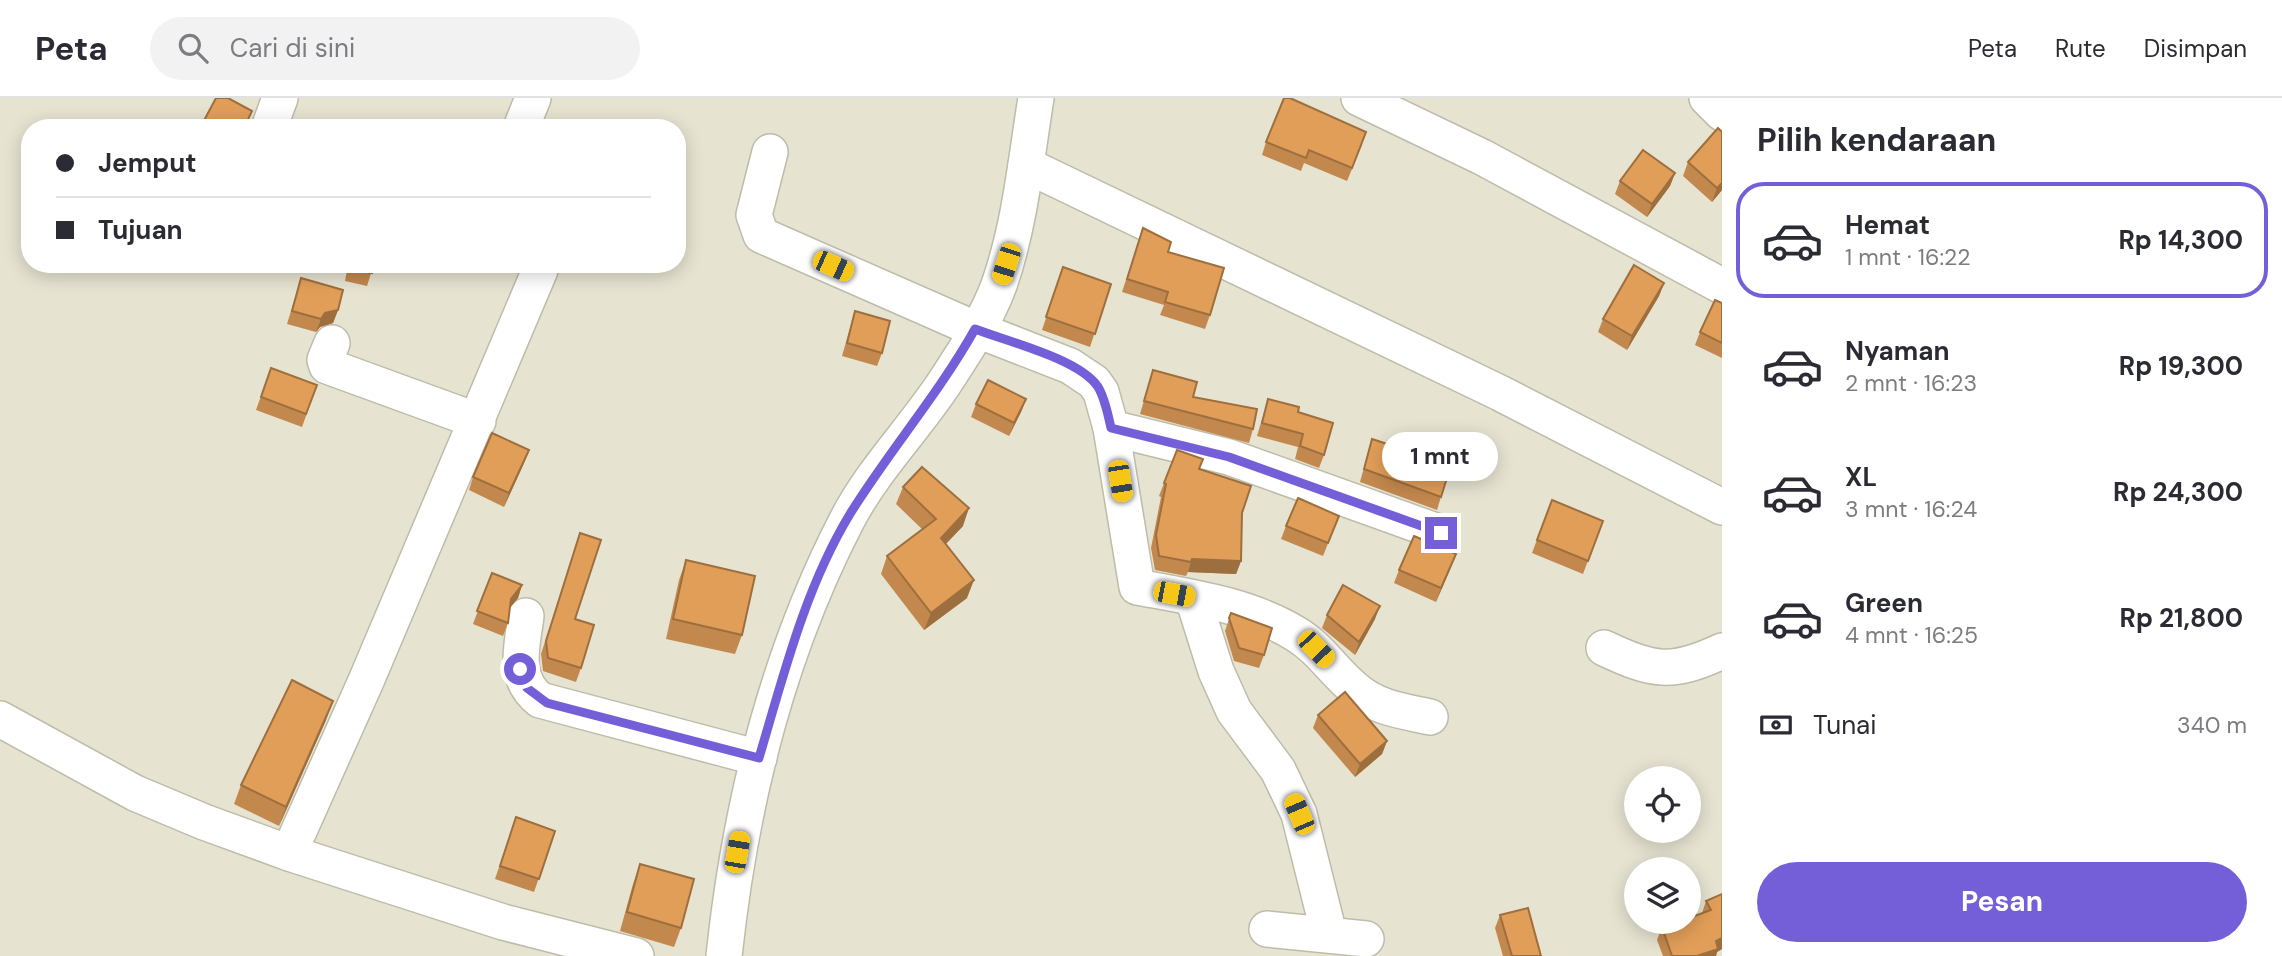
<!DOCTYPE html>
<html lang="id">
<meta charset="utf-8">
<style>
:root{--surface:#fff;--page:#f2f2f3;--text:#2b2b33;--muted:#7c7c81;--line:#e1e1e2;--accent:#755fd9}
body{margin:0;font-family:"DM Sans",sans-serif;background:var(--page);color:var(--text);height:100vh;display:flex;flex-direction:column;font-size:26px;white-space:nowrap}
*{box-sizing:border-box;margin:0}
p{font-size:23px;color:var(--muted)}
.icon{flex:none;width:38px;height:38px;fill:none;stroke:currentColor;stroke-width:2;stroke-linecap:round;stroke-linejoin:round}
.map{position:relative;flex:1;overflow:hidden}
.drawer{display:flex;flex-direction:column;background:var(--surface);width:560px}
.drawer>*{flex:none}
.top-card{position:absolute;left:21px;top:21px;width:665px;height:154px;border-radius:28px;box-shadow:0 4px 18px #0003;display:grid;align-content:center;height:154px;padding:0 35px;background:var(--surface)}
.fabs{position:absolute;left:1624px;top:668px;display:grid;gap:14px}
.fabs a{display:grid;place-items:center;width:77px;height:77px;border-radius:50%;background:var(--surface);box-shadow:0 4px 18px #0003;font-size:35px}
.end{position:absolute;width:32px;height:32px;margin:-16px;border:9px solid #755fd9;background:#fff;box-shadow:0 0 0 4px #fff}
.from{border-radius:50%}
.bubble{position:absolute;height:49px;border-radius:24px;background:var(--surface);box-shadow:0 4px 18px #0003;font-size:23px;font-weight:700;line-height:49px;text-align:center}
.car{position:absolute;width:21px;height:42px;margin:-21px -10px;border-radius:9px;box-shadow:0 0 5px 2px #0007;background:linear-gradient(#f5c518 24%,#345 0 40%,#f5c518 0 76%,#345 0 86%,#f5c518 0)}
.top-card b{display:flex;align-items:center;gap:24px;height:66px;font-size:26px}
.top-card b+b{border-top:2px solid var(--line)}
.top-card i{width:18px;height:18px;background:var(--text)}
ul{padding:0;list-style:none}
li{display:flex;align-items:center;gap:21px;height:116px;margin:0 14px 10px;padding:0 21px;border:4px solid transparent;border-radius:28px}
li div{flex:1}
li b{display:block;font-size:26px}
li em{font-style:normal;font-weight:700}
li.on{border-color:var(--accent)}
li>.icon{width:63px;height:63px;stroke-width:1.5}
h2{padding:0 35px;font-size:32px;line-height:84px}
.pay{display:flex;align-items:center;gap:18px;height:77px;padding:0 35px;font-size:26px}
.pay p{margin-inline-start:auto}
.cta{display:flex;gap:14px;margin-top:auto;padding:14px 35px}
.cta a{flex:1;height:80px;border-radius:42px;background:var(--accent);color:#fff;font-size:28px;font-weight:700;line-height:80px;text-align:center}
header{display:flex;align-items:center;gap:42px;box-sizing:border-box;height:98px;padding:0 35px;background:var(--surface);border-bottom:2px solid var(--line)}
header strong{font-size:33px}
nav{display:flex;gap:38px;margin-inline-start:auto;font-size:24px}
.search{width:490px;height:63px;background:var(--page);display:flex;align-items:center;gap:18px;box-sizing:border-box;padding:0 24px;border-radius:38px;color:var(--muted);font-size:26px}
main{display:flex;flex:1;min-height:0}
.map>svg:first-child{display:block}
</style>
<header>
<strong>Peta</strong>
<div class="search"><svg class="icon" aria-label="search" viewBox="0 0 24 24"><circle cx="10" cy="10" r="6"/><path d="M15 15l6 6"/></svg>Cari di sini</div>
<nav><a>Peta</a><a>Rute</a><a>Disimpan</a></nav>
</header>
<main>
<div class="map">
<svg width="1722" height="858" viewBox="0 0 1722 858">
<rect width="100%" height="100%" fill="#e6e3d1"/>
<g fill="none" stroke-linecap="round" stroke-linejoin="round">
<g stroke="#bebca9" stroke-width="38">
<g id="minor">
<path d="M1359 0 1482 59 1722 188"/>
<path d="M1707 0 1722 15"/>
<path d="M269 30 280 0"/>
<path d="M521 30 533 0"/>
<path d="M770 54 754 117 761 137 975 231 1070 268 1094 284 1101 294 1111 330 1137 489C1191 499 1249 507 1296 536 1323 552 1338 581 1364 598 1383 611 1408 614 1430 619"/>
<path d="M1026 67 1500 295 1722 409"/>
<path d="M332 245 325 262 327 268 478 323"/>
<path d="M1111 330 1229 359 1441 435"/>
<path d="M1193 500 1216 573 1234 613 1278 672 1299 716 1329 836"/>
<path d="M526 518C522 549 512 580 540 602L759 660"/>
<path d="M1604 550C1653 573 1671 577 1722 553"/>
<path d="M0 621 135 695 204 724 289 755 503 824 636 858"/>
<path d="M289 755 366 583 540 172 538 166"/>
<path d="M1267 831 1366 841"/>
<path d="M724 858C740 708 777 557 847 422 873 372 914 331 945 284 964 255 987 220 999 187 1020 127 1026 62 1036 0"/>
</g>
</g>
<use href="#minor" stroke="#fff" stroke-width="35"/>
</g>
<g fill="#c2884d">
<path d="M1266 44 1362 47 1347 83 1304 65 1301 73 1262 57Z"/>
<path d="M1688 64 1722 92 1712 104 1683 78Z"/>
<path d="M1675 75 1670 88 1647 119 1615 96 1620 83Z"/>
<path d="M1143 130 1168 154 1210 217 1205 231 1160 217 1164 207 1122 194Z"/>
<path d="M335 166H374L367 188 345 183 347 172Z"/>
<path d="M1063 169 1111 186 1090 249 1042 232Z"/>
<path d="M301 180 338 212 333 225 320 229 316 234 287 226Z"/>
<path d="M1664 185 1659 198 1627 252 1598 234 1603 221Z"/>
<path d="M1722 205V260L1695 247 1700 234Z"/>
<path d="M855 213 882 255 877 268 842 258Z"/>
<path d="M271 270 317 287 302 329 256 312Z"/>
<path d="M1153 272 1193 299 1253 331 1249 345 1140 316Z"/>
<path d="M1026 301 1021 314 1009 338 971 319 976 306Z"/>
<path d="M1268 301 1298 314 1324 357 1319 370 1295 361 1298 349 1257 338Z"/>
<path d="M1372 341 1441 399 1437 412 1360 384Z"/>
<path d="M529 352 524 365 504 409 469 392 473 379Z"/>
<path d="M1177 352 1199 371 1242 415 1241 463 1236 476 1188 474 1186 478 1155 472 1151 450 1161 399 1159 398Z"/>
<path d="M903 389 963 428 946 446 967 500 924 532 881 476 887 458 923 432 896 406Z"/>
<path d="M1552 402 1603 423 1583 476 1532 455Z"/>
<path d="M1339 418 1323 458 1281 441 1286 428Z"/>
<path d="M580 435 575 521 581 570 576 584 543 573 541 556Z"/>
<path d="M686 462 742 537 735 556 666 541 679 482Z"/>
<path d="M1451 469 1436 504 1394 485 1399 472Z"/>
<path d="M492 475 522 487 518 500 510 510 508 525 503 538 473 526Z"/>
<path d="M1231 515 1264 557 1259 570 1234 563 1225 533Z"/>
<path d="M1327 517 1375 521 1355 557 1322 530Z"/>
<path d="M1318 617 1387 643 1382 656 1355 679 1313 630Z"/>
<path d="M326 622 279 728 234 706 241 687Z"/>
<path d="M516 719 555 733 534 794 495 781Z"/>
<path d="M640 766 681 830 674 849 620 833 633 786Z"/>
<path d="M1722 796V851L1717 854 1716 858H1663L1657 842 1662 829 1702 815 1706 803Z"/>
<path d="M1500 817 1541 858H1503L1495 830Z"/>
</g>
<g fill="#9e6f3e">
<path d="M1675 75 1670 88 1647 119 1652 106Z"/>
<path d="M1722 85V92L1712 104 1717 90Z"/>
<path d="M1664 185 1659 198 1627 252 1632 238Z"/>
<path d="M338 212 333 225 320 229 316 234 321 221 325 215Z"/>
<path d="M1026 301 1021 314 1009 338 1014 325Z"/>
<path d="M529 352 524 365 504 409 509 395Z"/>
<path d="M969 410 963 428 935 457 941 440Z"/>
<path d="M1456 456 1451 469 1436 504 1441 490Z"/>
<path d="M1192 461 1241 463 1236 476 1188 474Z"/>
<path d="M974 482 967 500 924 532 931 515Z"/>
<path d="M522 487 518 500 506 514 511 501Z"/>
<path d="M1380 508 1375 521 1355 557 1359 544Z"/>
<path d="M333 603 326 622 279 728 286 709Z"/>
<path d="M1387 643 1382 656 1355 679 1360 666Z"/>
<path d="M1722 840V851L1717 854 1716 858H1697L1716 843Z"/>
</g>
<g fill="#e19e59" stroke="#9e6f3e" stroke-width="2">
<path d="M216 0H228L252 13 244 30H200Z"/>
<path d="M1284 0H1290L1366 34 1352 70 1309 52 1306 60 1266 44Z"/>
<path d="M1718 30 1722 34V85L1717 90 1688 64Z"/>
<path d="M1643 52 1675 75 1652 106 1620 83Z"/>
<path d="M1143 130 1171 144 1168 154 1224 170 1210 217 1165 204 1168 194 1127 181Z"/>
<path d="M350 166H374L372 175 350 170Z"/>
<path d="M1634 167 1664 185 1632 238 1603 221Z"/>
<path d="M1063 169 1111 186 1095 236 1046 219Z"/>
<path d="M301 180 343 192 338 212 325 215 321 221 292 213Z"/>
<path d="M1715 202 1722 205V245L1700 234Z"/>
<path d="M855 213 890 223 882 255 847 245Z"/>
<path d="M271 270 317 287 306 316 261 299Z"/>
<path d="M1153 272 1197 284 1193 299 1257 311 1253 331 1144 303Z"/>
<path d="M988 282 1026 301 1014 325 976 306Z"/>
<path d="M1268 301 1299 309 1298 314 1333 325 1324 357 1300 348 1303 336 1262 325Z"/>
<path d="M492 335 529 352 509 395 473 379Z"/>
<path d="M1372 341 1451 367 1441 399 1364 371Z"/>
<path d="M1177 352 1203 361 1199 371 1251 388 1242 415 1241 463 1192 461 1191 464 1159 458 1156 437 1166 386 1164 385Z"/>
<path d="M922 369 969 410 941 440 974 482 931 515 887 458 936 421 903 389Z"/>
<path d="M1298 400 1339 418 1328 445 1286 428Z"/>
<path d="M1552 402 1603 423 1588 463 1537 442Z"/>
<path d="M580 435 601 442 575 521 594 527 581 570 548 560 546 543Z"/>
<path d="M1414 438 1456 456 1441 490 1399 472Z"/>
<path d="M686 462 755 478 742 537 673 521Z"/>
<path d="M492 475 522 487 511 501 508 525 477 513Z"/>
<path d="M1343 487 1380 508 1359 544 1327 517Z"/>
<path d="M1231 515 1272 530 1264 557 1239 550 1229 520Z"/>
<path d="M292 582 333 603 286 709 241 687Z"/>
<path d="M1345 594 1387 643 1360 666 1318 617Z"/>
<path d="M516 719 555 733 539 781 500 768Z"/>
<path d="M640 766 694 781 681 830 627 814Z"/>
<path d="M1722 796V840L1716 843 1718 851 1697 858H1672L1662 829 1675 824H1689V820L1711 812 1706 803Z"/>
<path d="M1528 810 1541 858H1512L1500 817Z"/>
</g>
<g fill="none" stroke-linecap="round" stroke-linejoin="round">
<path stroke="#755fd9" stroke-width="9" d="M520 571 527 590 547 605 759 660C783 579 805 490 850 416 889 353 938 297 975 231 1006 243 1080 261 1098 289 1105 300 1108 317 1111 330L1229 359 1441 435"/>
</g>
</svg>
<div class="fabs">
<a><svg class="icon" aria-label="locate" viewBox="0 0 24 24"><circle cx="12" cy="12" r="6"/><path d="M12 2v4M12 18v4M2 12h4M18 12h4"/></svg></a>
<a><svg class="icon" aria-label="layers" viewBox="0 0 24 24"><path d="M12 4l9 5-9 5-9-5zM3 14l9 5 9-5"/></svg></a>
</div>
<i class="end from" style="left:520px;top:571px"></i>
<i class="end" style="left:1441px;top:435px"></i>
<div class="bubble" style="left:1382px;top:334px;width:116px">1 mnt</div>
<i class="car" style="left:1006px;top:166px;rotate:198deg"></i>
<i class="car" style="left:833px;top:168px;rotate:114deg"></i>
<i class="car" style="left:1120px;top:383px;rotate:171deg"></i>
<i class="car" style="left:1174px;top:496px;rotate:101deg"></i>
<i class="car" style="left:1316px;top:551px;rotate:136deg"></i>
<i class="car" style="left:1299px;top:716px;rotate:337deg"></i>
<i class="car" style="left:737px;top:754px;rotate:10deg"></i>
<div class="top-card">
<b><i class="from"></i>Jemput</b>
<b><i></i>Tujuan</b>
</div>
</div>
<section class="drawer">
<h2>Pilih kendaraan</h2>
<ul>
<li class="on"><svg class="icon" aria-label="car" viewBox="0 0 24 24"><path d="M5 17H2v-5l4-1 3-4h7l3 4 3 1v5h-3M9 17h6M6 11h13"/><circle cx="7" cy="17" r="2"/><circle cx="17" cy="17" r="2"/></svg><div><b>Hemat</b><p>1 mnt · 16:22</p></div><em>Rp 14,300</em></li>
<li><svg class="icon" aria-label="car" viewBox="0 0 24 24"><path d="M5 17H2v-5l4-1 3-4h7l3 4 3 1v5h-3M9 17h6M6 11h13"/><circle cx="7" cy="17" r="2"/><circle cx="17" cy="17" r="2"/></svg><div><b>Nyaman</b><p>2 mnt · 16:23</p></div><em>Rp 19,300</em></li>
<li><svg class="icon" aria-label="car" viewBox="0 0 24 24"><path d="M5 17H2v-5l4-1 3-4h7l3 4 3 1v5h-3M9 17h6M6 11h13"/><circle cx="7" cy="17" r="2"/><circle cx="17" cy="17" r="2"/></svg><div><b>XL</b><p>3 mnt · 16:24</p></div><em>Rp 24,300</em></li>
<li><svg class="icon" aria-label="car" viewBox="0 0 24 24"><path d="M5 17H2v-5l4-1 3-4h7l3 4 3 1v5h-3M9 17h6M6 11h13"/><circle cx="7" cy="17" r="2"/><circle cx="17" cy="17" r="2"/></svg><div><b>Green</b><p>4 mnt · 16:25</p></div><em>Rp 21,800</em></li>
</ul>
<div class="pay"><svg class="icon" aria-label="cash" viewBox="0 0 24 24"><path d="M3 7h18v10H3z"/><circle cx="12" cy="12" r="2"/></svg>Tunai<p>340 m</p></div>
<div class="cta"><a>Pesan</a></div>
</section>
</main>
